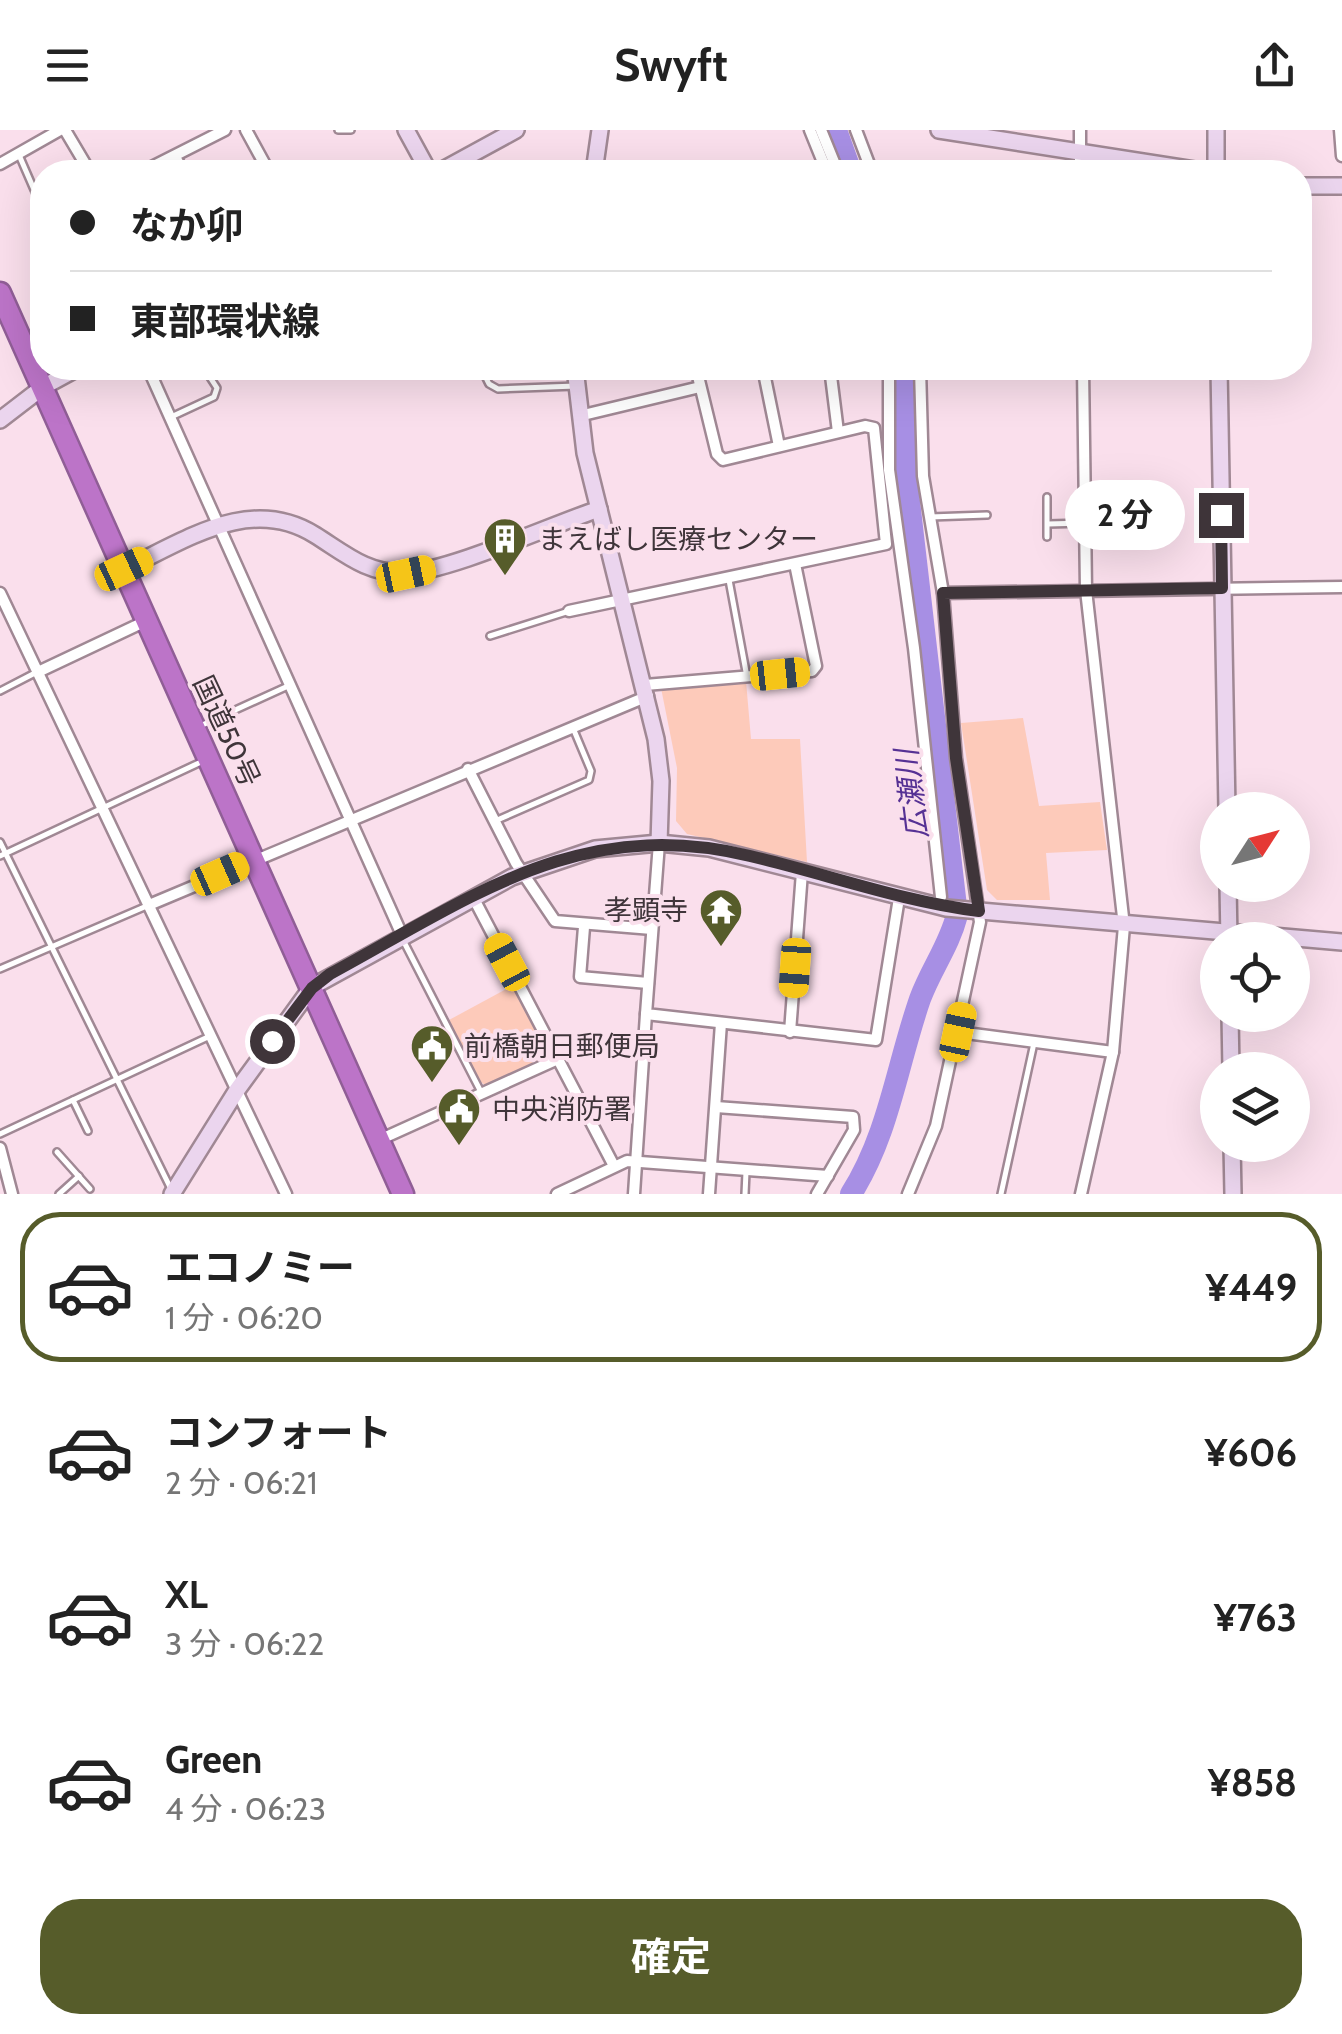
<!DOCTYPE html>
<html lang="ja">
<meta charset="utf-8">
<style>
:root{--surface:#fff;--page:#f6f6f6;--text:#222;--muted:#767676;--line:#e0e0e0;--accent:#565c2a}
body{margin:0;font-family:Cabin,"Noto Sans JP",sans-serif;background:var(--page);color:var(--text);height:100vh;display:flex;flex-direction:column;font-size:38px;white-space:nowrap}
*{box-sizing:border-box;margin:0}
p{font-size:32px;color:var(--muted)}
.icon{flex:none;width:55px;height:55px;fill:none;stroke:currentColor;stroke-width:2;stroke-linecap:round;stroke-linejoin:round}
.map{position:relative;height:1064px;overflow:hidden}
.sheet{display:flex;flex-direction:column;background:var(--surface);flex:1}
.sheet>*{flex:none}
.hud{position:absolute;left:30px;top:30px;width:1282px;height:220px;border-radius:40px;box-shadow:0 10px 40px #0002;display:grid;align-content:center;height:220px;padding:0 40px;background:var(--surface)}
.needle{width:65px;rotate:54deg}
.tools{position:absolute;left:1200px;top:662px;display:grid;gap:20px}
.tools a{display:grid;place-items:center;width:110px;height:110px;border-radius:50%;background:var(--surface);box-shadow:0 10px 40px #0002;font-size:50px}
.end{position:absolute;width:45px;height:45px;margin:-22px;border:12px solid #3f353a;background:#fff;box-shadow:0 0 0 5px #fff}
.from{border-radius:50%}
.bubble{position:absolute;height:70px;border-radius:35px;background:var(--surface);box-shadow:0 10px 40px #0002;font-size:32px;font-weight:700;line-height:70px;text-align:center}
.car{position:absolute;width:30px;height:60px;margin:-30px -15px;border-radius:12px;box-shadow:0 0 8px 2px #0007;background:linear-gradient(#f5c518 24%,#345 0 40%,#f5c518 0 76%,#345 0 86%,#f5c518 0)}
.hud b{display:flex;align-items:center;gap:35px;height:95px;font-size:38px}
.hud b+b{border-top:2px solid var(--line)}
.hud i{width:25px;height:25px;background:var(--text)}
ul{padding:18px 0 0;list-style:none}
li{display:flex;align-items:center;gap:30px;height:150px;margin:0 20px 15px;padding:0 20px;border:5px solid transparent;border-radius:40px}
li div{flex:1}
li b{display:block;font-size:38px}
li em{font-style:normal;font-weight:700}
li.selected{border-color:var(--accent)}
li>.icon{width:90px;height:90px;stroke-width:1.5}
.action{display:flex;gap:20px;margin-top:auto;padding:20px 40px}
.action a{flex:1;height:115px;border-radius:40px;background:var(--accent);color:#fff;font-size:40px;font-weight:700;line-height:115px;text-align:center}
header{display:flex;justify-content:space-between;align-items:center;height:130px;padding:0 40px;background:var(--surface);font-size:45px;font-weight:700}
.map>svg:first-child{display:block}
</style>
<header><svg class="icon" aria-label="menu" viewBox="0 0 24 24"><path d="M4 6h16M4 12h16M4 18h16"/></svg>Swyft<svg class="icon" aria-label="share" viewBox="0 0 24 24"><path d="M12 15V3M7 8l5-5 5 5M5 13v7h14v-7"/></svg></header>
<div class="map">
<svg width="1342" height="1064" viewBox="0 0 1342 1064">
<rect width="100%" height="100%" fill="#fadfec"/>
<g fill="#fdcaba">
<path d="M746 551 751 609H800L807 732 687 704 676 691 677 638 661 558Z"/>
<path d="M1023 588 1039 676 1100 672 1107 720 1046 723 1050 770H997L987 760 961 593Z"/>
<path d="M512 856 547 922 546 929 488 957 481 952 449 890Z"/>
</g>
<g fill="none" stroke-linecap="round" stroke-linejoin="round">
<g stroke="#a78fe4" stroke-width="22">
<path d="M836 0 851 42"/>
<path d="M851 1064C889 1004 897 935 920 869 931 839 949 816 957 785L907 354 903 238"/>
</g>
<g stroke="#a08894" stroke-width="10">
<g id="lane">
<path d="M338 0H351"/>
<path d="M19 25 42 78"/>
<path d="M178 27 186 42"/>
<path d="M481 238 489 254 498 259 576 256"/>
<path d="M171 287 214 267 217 258 204 238"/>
<path d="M1047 367V407"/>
<path d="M930 387 987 385"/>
<path d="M1048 394 1085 393"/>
<path d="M729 450 747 547"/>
<path d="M490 506 566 482"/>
<path d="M0 561 35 543"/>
<path d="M198 597 288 556"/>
<path d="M495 691 589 650 591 641 573 598"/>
<path d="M0 712 171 1059"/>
<path d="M0 726 201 632"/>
<path d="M404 812 481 962"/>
<path d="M0 839 149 775"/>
<path d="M73 970 88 1001"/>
<path d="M0 1004 210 906"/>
<path d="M57 1022 90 1059"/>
<path d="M59 1064 79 1046"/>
<path d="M745 1064 746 1042"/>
<path d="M1001 1064 1034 913"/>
</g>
</g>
<g stroke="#a08894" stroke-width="15">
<g id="street">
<path d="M65 0 90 42"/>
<path d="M246 0 269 42"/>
<path d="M810 0 827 42"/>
<path d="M821 0 838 42"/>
<path d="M856 0 872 42"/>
<path d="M1080 0V42"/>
<path d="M1340 0 1342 26"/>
<path d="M0 34 60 0"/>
<path d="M142 42 225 0"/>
<path d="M148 238 402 805"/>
<path d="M763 238 779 316"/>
<path d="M830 238 838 302"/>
<path d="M889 238V340L914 518 941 767"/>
<path d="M579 286 700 257"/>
<path d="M0 463 286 1064"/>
<path d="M943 463 1342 457"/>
<path d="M569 481 886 414 874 298 865 296 723 330 717 324 696 238"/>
<path d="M38 542 146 491"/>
<path d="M645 555 812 541 816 536 795 434"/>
<path d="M468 639 516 733 555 791 652 799"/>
<path d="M659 713 646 884 876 910 899 768"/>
<path d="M473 767 614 1036"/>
<path d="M149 775 648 566"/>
<path d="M584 797 580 847 648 853"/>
<path d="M790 902 802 742"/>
<path d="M958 902 1113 922"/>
<path d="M716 977 853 987 854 1000 817 1064"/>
<path d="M379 1010 558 929"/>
<path d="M0 1018 12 1064"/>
<path d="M557 1064 627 1031 828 1046"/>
<path d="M634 1064 646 884"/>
<path d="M709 1064 721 893"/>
<path d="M908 1064 936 996 980 792 956 628 943 463 923 346 920 238"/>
<path d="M1081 1064 1113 922 1124 796 1086 460 1083 238"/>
</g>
</g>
<g stroke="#a08894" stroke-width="20">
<g id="secondary">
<path d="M406 0 429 42"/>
<path d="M939 0 1207 42"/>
<path d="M1216 0V42"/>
<path d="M439 42 516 0"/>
<path d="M594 42 600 0"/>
<path d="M1300 56H1342"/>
<path d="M575 238 585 323 656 609 661 651 659 713"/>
<path d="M1219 238 1227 680"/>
<path d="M0 290 43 257 78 238"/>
<path d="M124 439C185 411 250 364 315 405 344 423 367 444 404 443 445 443 554 394 599 379"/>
<path d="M1228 755 1229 810"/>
<path d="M1230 885 1231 940"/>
<path d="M1232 1015 1233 1064"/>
<path d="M172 1064 237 960 312 857 512 747 595 719 659 713 709 718 946 778 1342 812"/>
</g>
</g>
<g stroke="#905e96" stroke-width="25">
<path id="highway" d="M0 163 403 1064"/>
</g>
<use href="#lane" stroke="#fff" stroke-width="5"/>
<use href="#street" stroke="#fff" stroke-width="10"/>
<use href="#secondary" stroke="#ebd5ee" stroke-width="15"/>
<use href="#highway" stroke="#bc74c8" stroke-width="20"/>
</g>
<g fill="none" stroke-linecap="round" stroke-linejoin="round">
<path stroke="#3f353a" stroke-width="12" d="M272 911 312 858 330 844C472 767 580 685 750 726 827 744 900 771 979 781L956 628 943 463 1222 458 1221 385"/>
</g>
<defs>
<g id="building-pin" transform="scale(2.25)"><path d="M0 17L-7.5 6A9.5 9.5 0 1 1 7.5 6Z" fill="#565c2a" stroke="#fadfec"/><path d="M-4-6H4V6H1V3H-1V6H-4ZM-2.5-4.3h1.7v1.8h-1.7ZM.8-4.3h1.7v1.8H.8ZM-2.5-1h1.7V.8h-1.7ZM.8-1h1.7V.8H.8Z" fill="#fff"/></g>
<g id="temple-pin" transform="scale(2.25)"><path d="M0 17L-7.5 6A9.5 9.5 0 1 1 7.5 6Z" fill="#565c2a" stroke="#fadfec"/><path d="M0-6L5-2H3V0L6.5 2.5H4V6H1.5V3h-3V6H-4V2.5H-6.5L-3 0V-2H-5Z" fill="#fff"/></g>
<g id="civic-pin" transform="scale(2.25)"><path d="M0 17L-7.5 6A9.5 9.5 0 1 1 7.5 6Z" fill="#565c2a" stroke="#fadfec"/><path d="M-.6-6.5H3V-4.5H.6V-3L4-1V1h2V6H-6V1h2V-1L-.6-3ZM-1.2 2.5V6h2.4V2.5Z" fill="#fff"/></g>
</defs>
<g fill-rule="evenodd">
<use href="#building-pin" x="505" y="409"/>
<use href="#temple-pin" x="721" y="780"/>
<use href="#civic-pin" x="432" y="916"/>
<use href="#civic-pin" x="459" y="979"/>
</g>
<g text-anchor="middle" stroke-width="8" stroke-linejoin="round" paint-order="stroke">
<g font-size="28" fill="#3f353a" stroke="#fadfec" text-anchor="start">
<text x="538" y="419">まえばし医療センター</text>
<text x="688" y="790" text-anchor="end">孝顕寺</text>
<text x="464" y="926">前橋朝日郵便局</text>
<text x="492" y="989">中央消防署</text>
</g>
<g font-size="28" fill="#3f353a" stroke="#fadfec">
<text transform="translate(227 601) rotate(65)" y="10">国道50号</text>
</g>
<g font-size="30" font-style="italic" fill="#563194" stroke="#fadfec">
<text transform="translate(912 664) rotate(-97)" y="10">広瀬川</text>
</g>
</g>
</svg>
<div class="tools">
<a><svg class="needle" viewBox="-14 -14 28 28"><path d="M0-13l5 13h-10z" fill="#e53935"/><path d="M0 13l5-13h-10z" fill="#767676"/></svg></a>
<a><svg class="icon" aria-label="locate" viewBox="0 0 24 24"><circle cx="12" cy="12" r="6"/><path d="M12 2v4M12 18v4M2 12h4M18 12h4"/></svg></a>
<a><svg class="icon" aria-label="layers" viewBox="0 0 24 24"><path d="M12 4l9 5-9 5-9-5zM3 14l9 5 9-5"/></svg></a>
</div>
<i class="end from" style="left:272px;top:911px"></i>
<i class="end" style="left:1221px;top:385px"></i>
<div class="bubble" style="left:1065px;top:350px;width:120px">2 分</div>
<i class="car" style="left:124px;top:439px;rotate:65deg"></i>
<i class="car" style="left:406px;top:444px;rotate:78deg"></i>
<i class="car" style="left:780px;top:544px;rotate:84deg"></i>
<i class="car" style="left:220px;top:744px;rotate:66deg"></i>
<i class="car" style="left:507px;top:832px;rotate:332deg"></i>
<i class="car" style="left:795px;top:838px;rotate:184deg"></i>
<i class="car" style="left:958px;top:902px;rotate:12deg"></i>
<div class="hud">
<b><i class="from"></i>なか卯</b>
<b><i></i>東部環状線</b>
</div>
</div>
<section class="sheet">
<ul>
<li class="selected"><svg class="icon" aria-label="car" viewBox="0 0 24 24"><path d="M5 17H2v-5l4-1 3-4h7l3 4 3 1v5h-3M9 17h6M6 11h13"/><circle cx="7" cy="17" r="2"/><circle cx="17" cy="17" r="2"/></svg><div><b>エコノミー</b><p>1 分 · 06:20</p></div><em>¥449</em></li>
<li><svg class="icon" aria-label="car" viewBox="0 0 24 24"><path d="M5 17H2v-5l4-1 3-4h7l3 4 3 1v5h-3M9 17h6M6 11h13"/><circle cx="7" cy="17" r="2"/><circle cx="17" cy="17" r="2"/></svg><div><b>コンフォート</b><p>2 分 · 06:21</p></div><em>¥606</em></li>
<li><svg class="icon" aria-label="car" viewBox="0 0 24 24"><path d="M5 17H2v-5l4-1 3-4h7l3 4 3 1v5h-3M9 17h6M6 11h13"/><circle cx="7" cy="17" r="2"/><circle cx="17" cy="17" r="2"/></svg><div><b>XL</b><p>3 分 · 06:22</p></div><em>¥763</em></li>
<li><svg class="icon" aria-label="car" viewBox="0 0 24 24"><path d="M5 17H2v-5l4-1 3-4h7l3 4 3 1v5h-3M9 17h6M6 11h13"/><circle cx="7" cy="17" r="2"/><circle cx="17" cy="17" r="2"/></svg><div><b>Green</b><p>4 分 · 06:23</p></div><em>¥858</em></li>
</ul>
<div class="action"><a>確定</a></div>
</section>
